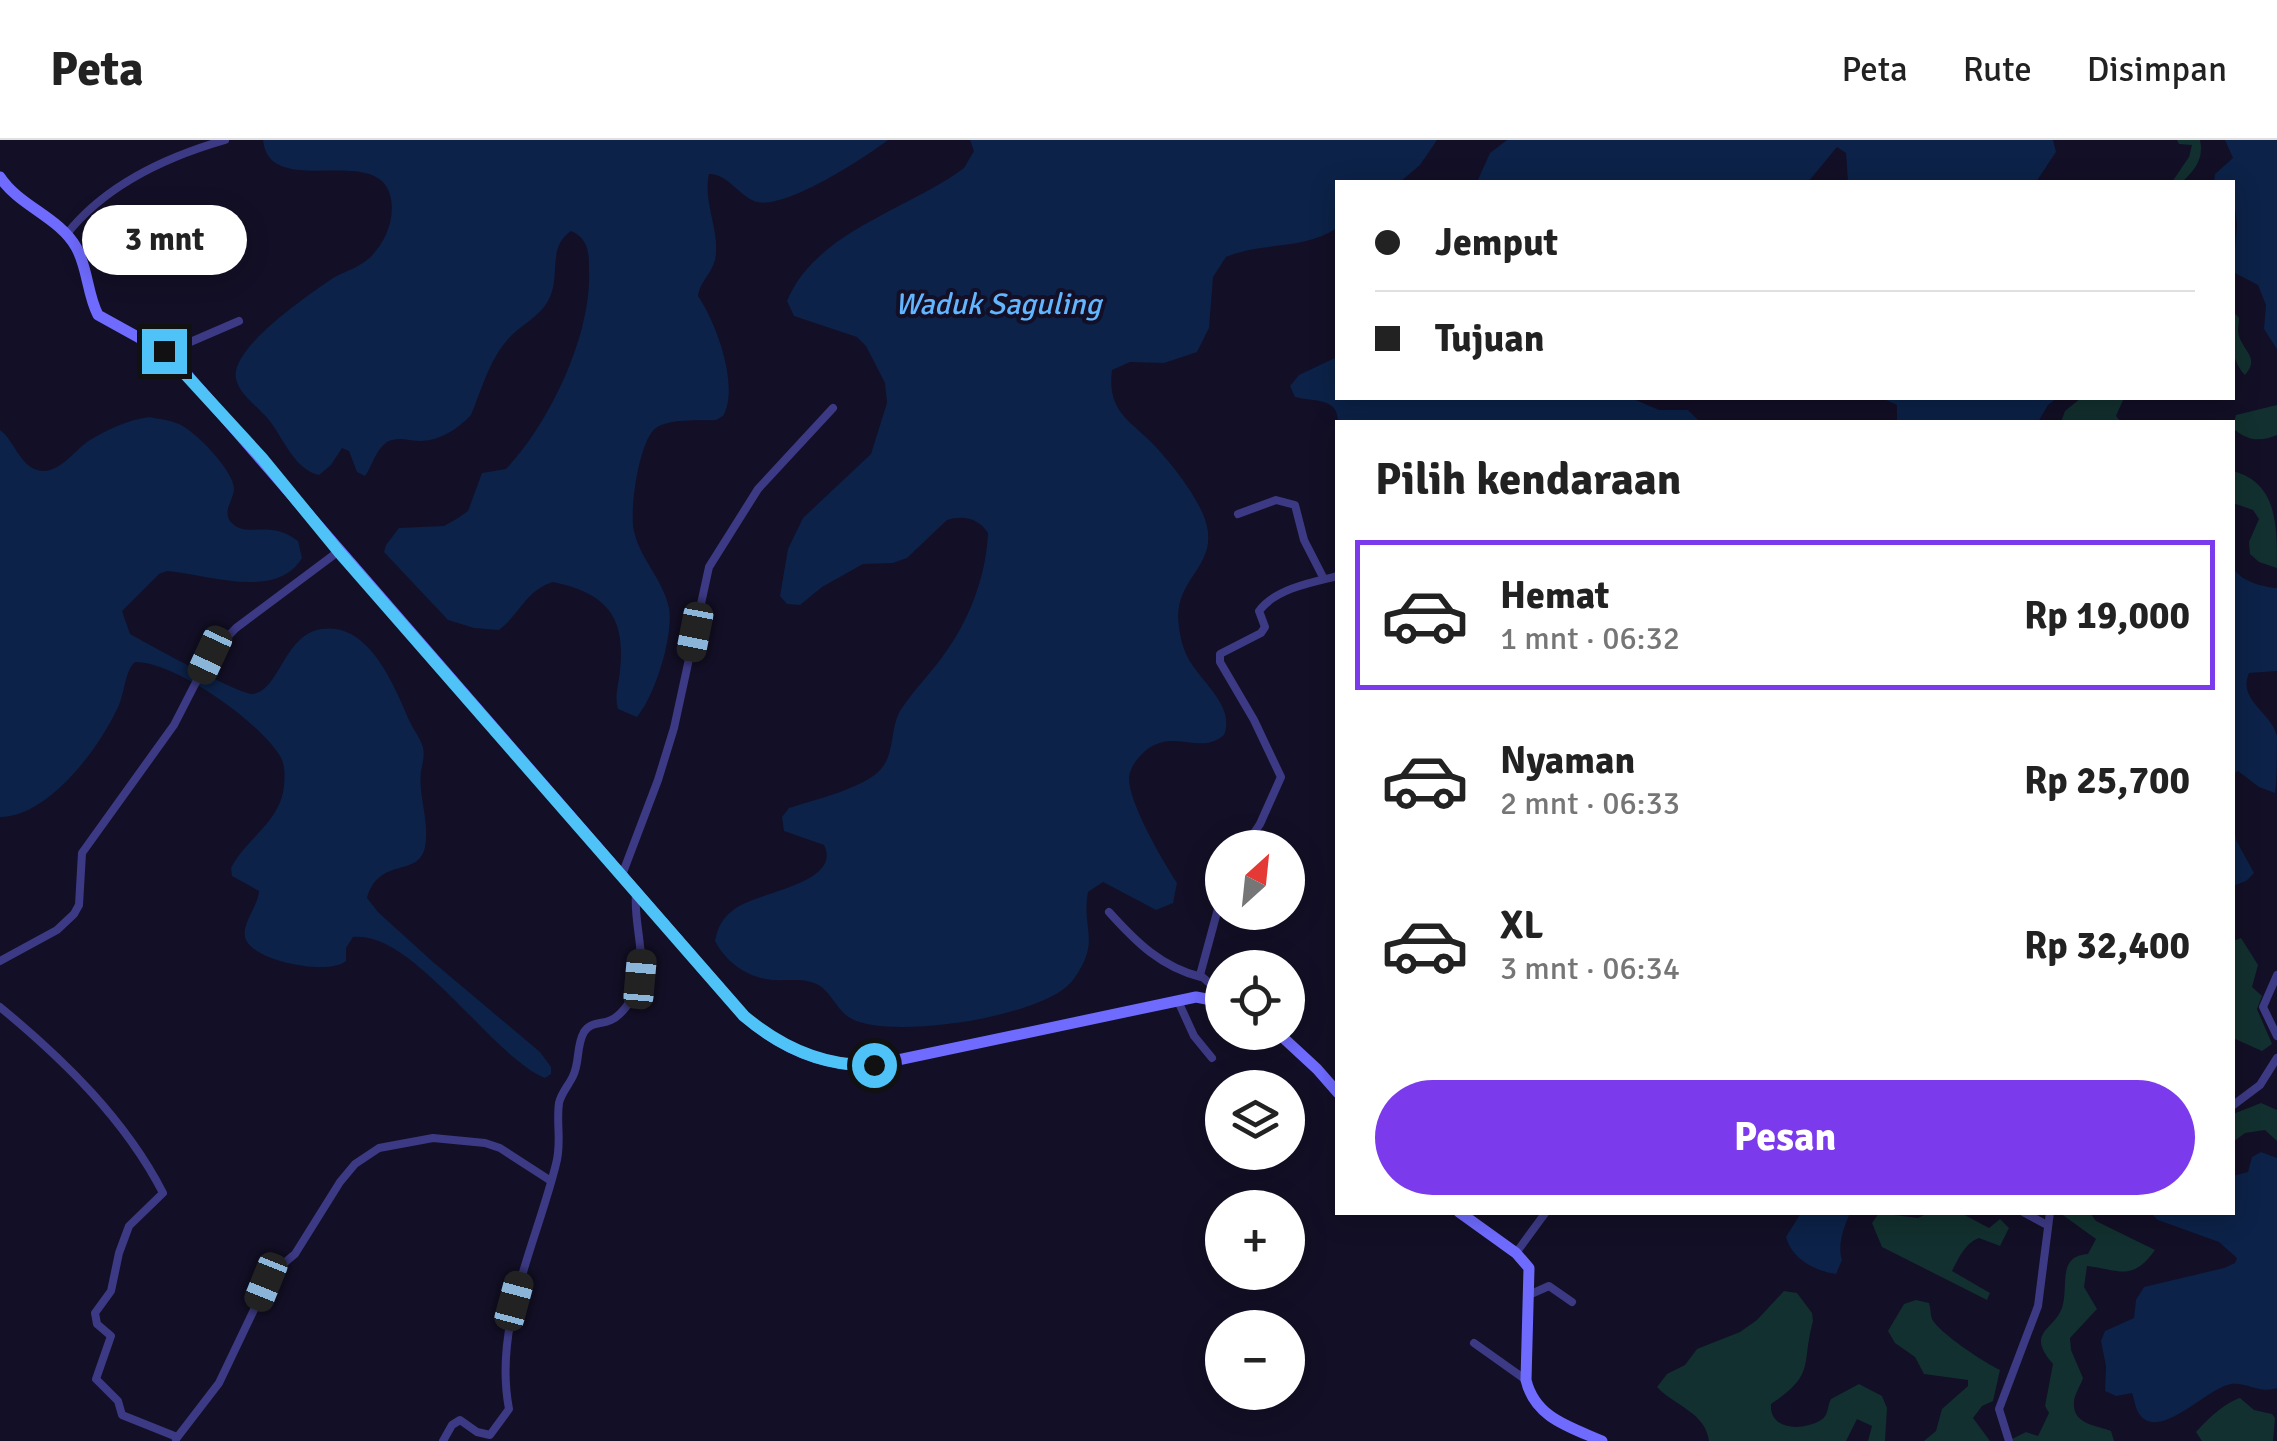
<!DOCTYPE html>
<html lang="id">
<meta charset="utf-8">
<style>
:root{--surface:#fff;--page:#f2f2f2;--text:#222;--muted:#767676;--line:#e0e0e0;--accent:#7c3aed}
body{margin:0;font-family:Signika,sans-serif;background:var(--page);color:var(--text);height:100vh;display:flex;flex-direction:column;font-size:38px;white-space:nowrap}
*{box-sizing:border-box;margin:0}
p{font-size:32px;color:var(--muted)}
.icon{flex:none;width:55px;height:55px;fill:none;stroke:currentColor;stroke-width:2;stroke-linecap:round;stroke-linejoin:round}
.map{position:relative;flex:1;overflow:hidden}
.side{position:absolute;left:1335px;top:280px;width:900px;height:795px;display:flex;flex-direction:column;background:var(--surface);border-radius:0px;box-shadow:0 5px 25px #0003}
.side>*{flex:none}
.banner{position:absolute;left:1335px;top:40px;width:900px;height:220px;border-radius:0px;box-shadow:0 5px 25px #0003;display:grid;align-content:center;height:220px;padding:0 40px;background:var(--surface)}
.needle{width:65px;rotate:27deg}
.fabs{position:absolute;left:1205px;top:690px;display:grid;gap:20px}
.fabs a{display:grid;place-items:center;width:100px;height:100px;border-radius:50%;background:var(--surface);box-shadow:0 5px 25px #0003;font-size:50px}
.end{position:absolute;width:45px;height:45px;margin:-22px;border:12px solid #4fc3f7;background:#111;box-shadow:0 0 0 5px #111}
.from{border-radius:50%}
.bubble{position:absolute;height:70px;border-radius:35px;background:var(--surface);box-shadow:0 5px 25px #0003;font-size:32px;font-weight:700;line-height:70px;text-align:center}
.car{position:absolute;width:30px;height:60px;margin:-30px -15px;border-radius:12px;box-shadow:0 0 8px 2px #0007;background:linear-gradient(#222 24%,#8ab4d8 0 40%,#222 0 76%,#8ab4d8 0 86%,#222 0)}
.banner b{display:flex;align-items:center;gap:35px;height:95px;font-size:38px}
.banner b+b{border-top:2px solid var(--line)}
.banner i{width:25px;height:25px;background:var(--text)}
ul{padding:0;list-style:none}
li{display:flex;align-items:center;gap:30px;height:150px;margin:0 20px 15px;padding:0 20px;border:5px solid transparent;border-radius:0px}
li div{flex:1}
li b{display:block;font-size:38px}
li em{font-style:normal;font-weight:700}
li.current{border-color:var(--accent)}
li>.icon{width:90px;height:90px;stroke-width:1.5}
h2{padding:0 40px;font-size:45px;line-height:120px}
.cta{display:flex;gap:20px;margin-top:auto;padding:20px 40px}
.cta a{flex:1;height:115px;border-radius:60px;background:var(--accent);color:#fff;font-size:40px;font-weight:700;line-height:115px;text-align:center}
header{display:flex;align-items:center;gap:60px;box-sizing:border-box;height:140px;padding:0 50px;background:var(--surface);border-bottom:2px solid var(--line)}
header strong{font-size:48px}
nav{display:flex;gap:55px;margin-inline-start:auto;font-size:35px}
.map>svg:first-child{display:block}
</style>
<header>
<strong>Peta</strong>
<nav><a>Peta</a><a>Rute</a><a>Disimpan</a></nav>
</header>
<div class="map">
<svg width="2277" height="1301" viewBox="0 0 2277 1301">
<rect width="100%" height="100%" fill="#130f26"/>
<g fill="#12302f">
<path d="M2177 0H2200C2204 19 2195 30 2182 42H2172L2189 17 2192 5 2179 4Z"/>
<path d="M2232 170 2239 178C2239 184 2237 190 2239 196 2244 212 2260 218 2245 235 2229 219 2232 193 2232 170Z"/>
<path d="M2081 258H2124L2116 276 2121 282H2061L2065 271Z"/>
<path d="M2277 265V295C2261 302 2246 301 2233 288L2236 275Z"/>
<path d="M2233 331C2277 343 2277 383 2277 428L2259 422 2250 414 2249 402 2259 379 2253 370 2233 363Z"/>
<path d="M2241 798 2258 825 2252 847 2262 856 2257 869 2272 904 2262 911 2233 898V801Z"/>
<path d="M2261 963 2277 970V1001L2265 990 2245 993 2233 1002V974Z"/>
<path d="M1879 1073 1918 1078 1928 1073H1961L1989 1088 2000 1079 2009 1088 2000 1106 1979 1098C1964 1104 1959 1118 1952 1131L1990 1153 1987 1160 1882 1107 1872 1083Z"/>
<path d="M2060 1073H2090L2096 1081 2155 1110C2132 1143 2117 1129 2087 1126L2084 1147 2097 1169 2070 1198 2071 1210 2083 1238C2081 1245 2074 1255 2074 1262 2072 1285 2097 1285 2111 1291L2114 1301H2008L2026 1292 2038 1296 2049 1273 2045 1266 2053 1224C2023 1190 2058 1190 2063 1164 2068 1143 2058 1116 2088 1114L2096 1099Z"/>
<path d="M1784 1151 1797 1153 1812 1173 1813 1181C1801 1226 1816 1234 1771 1264 1769 1291 1803 1291 1821 1280 1829 1275 1827 1266 1831 1259L1859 1244 1882 1256 1887 1268 1885 1301H1868L1872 1286 1857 1279 1846 1301H1709C1706 1273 1675 1266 1657 1247L1667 1234 1685 1225 1697 1209 1740 1192 1757 1180Z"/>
<path d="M1916 1160 1929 1163C1931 1168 1930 1174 1932 1179 1939 1193 1985 1223 2000 1230L1993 1261 1982 1266 1973 1278 1990 1301H1924L1936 1291 1942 1269 1968 1246V1240L1924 1234 1915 1217 1895 1203 1888 1191 1904 1164Z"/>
<path d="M2240 1258 2254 1270 2272 1274 2275 1278 2273 1301H2202L2196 1292C2207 1280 2224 1263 2240 1258Z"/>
</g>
<g fill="#0c2248">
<path d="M263 0H888C866 17 781 73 754 61 738 54 726 33 709 34 703 61 718 86 716 113 715 132 700 140 698 156 716 182 740 247 723 276L716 280C699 281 670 278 656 288 639 300 629 371 634 391 640 419 663 439 669 468 674 495 655 556 637 577L618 569C614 555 619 544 620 530 626 475 605 453 553 442 526 450 520 474 499 490L474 488 448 480 384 412 386 405 399 388 444 386 458 378 468 371 482 333 506 329C550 283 592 194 589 130 589 113 589 99 571 91 546 108 562 137 548 161 539 177 521 185 509 198 489 220 482 249 471 275 458 289 439 301 420 301 409 301 398 296 387 302 375 310 372 327 365 336L357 332 349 311 342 308 331 325 319 335C295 330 283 298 269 280 259 267 240 256 236 239 229 208 310 154 333 138 344 132 357 128 367 120 384 106 395 81 391 59 381 0 269 62 263 0Z"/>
<path d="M970 0H1437L1420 25 1400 42H1338L1337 88C1302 111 1264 101 1226 117L1213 137 1209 188 1197 212 1164 223 1130 222 1112 230C1107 272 1129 279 1154 305 1171 323 1193 351 1203 374 1225 427 1171 435 1179 487 1180 496 1183 508 1187 516 1199 541 1236 565 1224 595 1208 609 1191 601 1172 601 1161 601 1152 605 1144 612 1137 619 1130 627 1129 638 1129 664 1163 721 1177 743L1173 763 1156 770 1103 742 1088 752C1081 790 1102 800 1073 840 1046 877 892 900 852 879 836 871 831 849 814 843 804 839 794 840 784 840 754 842 728 826 715 801 718 786 723 777 736 768 758 752 843 743 824 705L784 691 782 677 789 668C813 660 865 648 881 629 895 613 890 589 900 571 912 552 930 534 943 516 969 481 986 437 988 393 978 378 964 375 947 380L907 418 893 423 863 424 822 447 800 465 787 464 780 456 788 409 803 378 871 314 887 263 885 243 866 206 857 197 794 176 787 161C816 91 908 70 964 28L974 11Z"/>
<path d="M1507 0H2053L2056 12 2036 42H1848L1846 13 1837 7 1808 42H1477L1490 13Z"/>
<path d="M2225 0H2277V209L2264 189 2266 165 2258 145 2233 132 2237 85 2232 42H2214L2215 34 2233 18Z"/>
<path d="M1337 217 1338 258H1631L1659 270H1688L1700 282H1338C1338 257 1314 262 1295 257L1290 246 1299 235Z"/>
<path d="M1882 258H2057L2048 265 2038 282H1897V265Z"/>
<path d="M149 277C159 279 170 280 179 284 195 291 233 330 234 348 234 361 220 373 233 384 249 398 270 379 298 401L302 418C276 461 207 434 167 431L159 434 122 471 130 494C146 503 242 556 253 554 280 550 284 494 322 489 370 482 395 548 410 582 413 589 418 595 421 602 426 612 423 621 421 631 418 657 430 681 425 707 419 738 379 716 367 758L378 772 433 822 540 912 551 927V934L545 938C492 917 412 789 353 797L346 808V821C329 836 250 821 245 797 242 783 258 766 259 751L232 736 231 728C247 697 280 683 284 646 285 636 285 624 280 616 260 582 174 521 135 522 125 531 125 551 119 565 101 606 49 677 0 677V290C13 299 20 325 37 330 59 336 74 310 90 300 108 289 128 280 149 277Z"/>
<path d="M2233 428C2241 441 2262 447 2277 448V531L2249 533C2237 560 2271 572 2277 596 2277 611 2277 640 2275 653L2259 647 2238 631 2233 634Z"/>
<path d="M2232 675 2236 700 2254 733 2246 741 2233 746Z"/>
<path d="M2261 1012 2277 1018V1248C2259 1254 2247 1242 2231 1244 2207 1248 2160 1301 2140 1275 2135 1269 2135 1261 2132 1253L2116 1256 2105 1251 2106 1226 2101 1201 2105 1191 2134 1178 2136 1160 2144 1147 2224 1128 2235 1123 2237 1118 2219 1102 2158 1080 2151 1073 2232 1072 2233 1036 2248 1032 2252 1017Z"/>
<path d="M1801 1073H1850C1844 1087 1837 1105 1842 1120L1836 1134C1815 1131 1792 1119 1786 1097Z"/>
</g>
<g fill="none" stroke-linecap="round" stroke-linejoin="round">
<g stroke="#3d3a85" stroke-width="8">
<path d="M66 95C105 45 166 17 225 0"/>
<path d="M154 205 188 203 239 181"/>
<path d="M1238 374 1276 360 1295 365 1304 400 1324 439"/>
<path d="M1244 708 1260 684 1281 637 1254 580 1220 522V514L1261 493 1265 487 1259 471C1275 449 1312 442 1338 436"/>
<path d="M622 735 658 640 674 588 709 427 758 349 833 268"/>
<path d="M1222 754 1200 835 1222 854"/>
<path d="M1109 772C1136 802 1161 827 1201 837"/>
<path d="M0 821 57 790 74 774 79 765 82 713 174 585 210 515 236 488 339 411"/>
<path d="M2277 835 2263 867 2277 896"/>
<path d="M1178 861 1194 896 1212 918"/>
<path d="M0 867C63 919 125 979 163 1053L129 1086 119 1113 111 1151 95 1173 97 1184 111 1196 96 1239 118 1261 122 1275 177 1297"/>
<path d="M2232 966 2260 945 2277 918"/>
<path d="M2023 1072 2047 1085"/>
<path d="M1516 1113 1546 1072"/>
<path d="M1531 1154 1549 1146 1572 1162"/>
<path d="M1474 1203 1526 1240"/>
<path d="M176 1299 219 1243 271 1134 295 1114 340 1042 355 1024 379 1008 433 998 485 1003 500 1008 551 1041"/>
<path d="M443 1301 452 1285 460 1280 477 1292 490 1295 509 1269C493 1185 536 1105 556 1024 562 1003 556 984 559 963 561 953 569 945 573 936 580 922 576 906 584 892 591 881 601 885 611 880 621 876 631 861 636 851 649 821 633 785 636 753"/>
<path d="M2009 1301 1999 1269 2038 1166 2050 1072"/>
</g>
<g stroke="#6f6bff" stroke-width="11">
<path d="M0 37C19 66 59 77 76 107 88 128 87 154 98 175L163 211 178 224 744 876C781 908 824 927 874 925L1196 857 1222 862"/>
<path d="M1277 892 1317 929 1338 953"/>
<path d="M1459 1072 1516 1113 1529 1128 1526 1240C1535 1278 1570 1287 1602 1301"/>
</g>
</g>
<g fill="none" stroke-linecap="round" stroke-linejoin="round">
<path stroke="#4fc3f7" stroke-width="12" d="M164 211 262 318 339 412 744 876C782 908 824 927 874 925"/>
</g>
<g text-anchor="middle" stroke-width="8" stroke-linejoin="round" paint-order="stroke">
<g font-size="30" font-style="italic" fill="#62b6ff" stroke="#130f26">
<text x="998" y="174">Waduk Saguling</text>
</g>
</g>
</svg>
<div class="fabs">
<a><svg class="needle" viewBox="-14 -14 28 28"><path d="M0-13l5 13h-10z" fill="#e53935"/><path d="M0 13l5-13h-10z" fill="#767676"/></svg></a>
<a><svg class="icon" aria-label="locate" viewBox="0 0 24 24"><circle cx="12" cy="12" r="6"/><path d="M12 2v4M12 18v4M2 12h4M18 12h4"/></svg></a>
<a><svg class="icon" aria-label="layers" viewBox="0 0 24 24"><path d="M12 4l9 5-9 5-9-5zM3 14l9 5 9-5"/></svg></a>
<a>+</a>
<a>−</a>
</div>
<i class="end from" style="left:874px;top:925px"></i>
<i class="end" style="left:164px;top:211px"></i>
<div class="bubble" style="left:82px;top:65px;width:165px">3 mnt</div>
<i class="car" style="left:695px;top:492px;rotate:191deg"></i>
<i class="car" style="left:210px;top:515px;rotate:205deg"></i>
<i class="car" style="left:640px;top:839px;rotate:5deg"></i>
<i class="car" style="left:266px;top:1142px;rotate:202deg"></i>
<i class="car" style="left:514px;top:1161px;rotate:15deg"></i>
<div class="banner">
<b><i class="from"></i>Jemput</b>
<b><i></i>Tujuan</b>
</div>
<section class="side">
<h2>Pilih kendaraan</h2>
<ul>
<li class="current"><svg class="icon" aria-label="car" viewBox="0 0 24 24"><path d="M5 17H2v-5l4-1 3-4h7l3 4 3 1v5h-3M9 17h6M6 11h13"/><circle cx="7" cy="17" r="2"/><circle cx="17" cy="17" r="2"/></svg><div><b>Hemat</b><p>1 mnt · 06:32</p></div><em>Rp 19,000</em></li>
<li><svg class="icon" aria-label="car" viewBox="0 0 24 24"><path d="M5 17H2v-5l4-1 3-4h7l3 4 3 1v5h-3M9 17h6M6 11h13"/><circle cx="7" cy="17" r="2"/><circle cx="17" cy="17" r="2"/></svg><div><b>Nyaman</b><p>2 mnt · 06:33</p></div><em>Rp 25,700</em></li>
<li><svg class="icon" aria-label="car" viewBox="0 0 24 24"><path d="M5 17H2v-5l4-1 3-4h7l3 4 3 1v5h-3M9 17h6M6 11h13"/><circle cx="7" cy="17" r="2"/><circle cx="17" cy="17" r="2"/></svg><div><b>XL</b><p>3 mnt · 06:34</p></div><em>Rp 32,400</em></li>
</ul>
<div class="cta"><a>Pesan</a></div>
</section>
</div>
